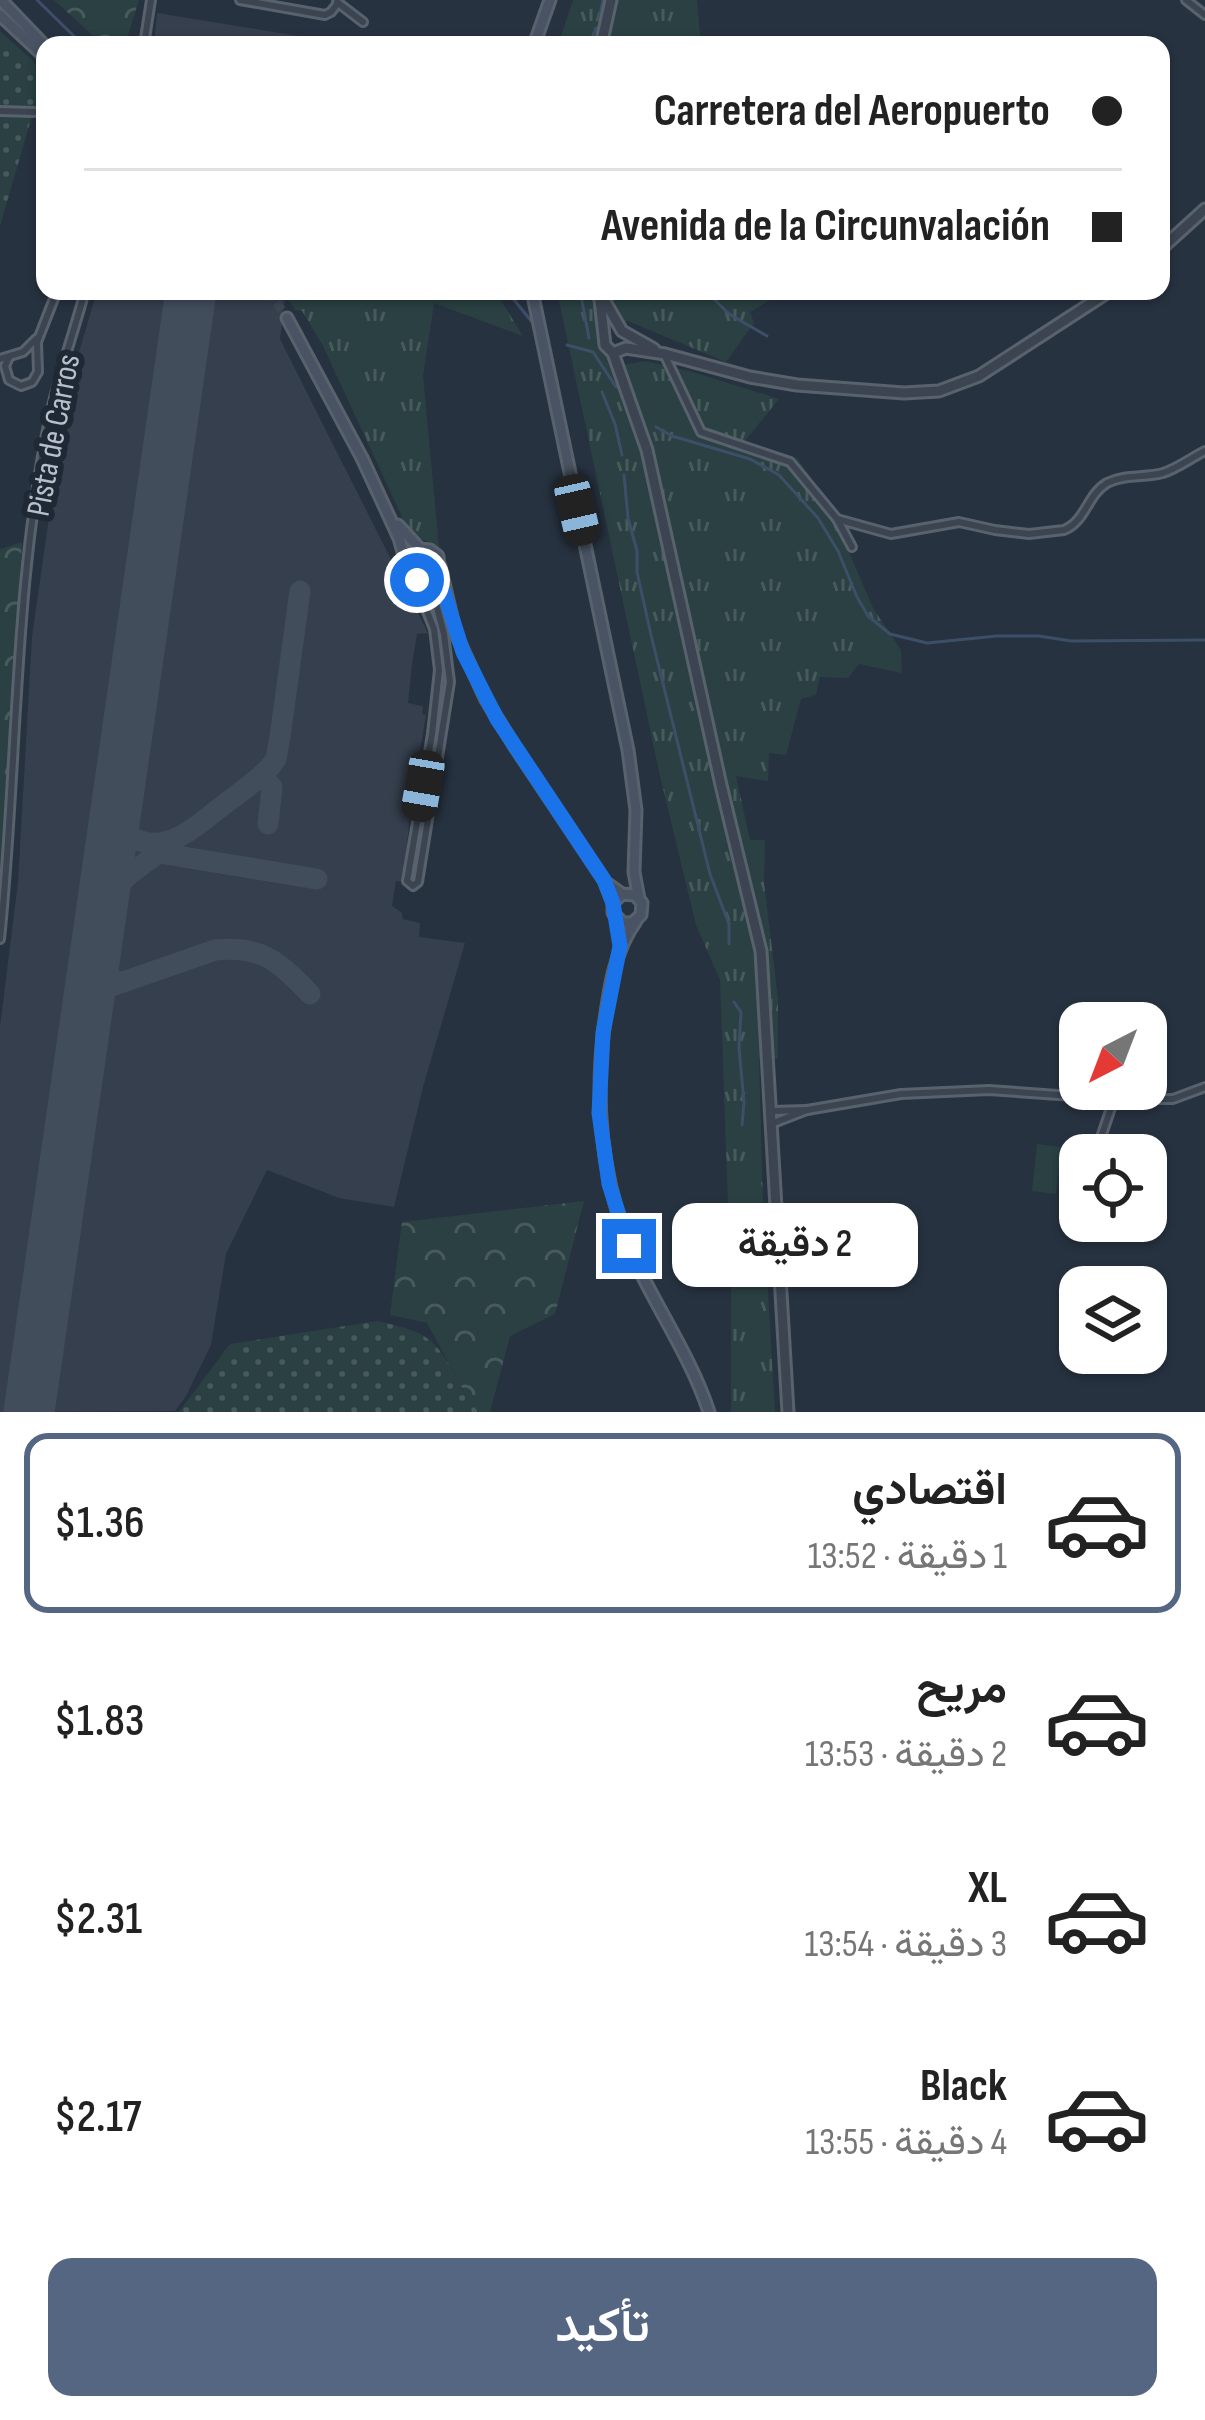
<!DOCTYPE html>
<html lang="ar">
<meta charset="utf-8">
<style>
:root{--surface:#fff;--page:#f6f6f6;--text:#222;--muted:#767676;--line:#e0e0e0;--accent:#546681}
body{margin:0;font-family:"Sofia Sans Condensed",Vazirmatn,sans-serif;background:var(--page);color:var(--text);direction:rtl;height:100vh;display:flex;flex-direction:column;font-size:45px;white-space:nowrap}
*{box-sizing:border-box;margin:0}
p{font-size:39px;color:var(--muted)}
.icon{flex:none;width:66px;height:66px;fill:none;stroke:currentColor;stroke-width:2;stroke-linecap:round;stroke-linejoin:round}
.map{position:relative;height:1412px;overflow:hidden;direction:ltr}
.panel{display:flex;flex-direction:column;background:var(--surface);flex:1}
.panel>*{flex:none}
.guide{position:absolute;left:36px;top:36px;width:1134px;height:264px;border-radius:24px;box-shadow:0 3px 9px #0004;direction:rtl;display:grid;align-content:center;height:264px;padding:0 48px;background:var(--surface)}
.needle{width:78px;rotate:222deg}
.buttons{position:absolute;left:1059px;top:1002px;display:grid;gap:24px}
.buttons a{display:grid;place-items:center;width:108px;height:108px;border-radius:24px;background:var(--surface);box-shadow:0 3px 9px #0004;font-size:60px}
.end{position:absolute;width:54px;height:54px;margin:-27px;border:15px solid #1a73e8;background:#fff;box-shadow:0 0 0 6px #fff}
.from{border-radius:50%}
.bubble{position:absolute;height:84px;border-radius:24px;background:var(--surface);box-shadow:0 3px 9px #0004;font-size:39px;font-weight:600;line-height:84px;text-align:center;direction:rtl}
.car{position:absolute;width:36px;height:72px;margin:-36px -18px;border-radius:15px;box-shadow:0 0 9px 3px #0007;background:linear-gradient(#222 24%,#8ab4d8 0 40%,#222 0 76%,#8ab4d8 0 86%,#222 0)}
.guide b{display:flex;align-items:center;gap:42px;height:114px;font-size:45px}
.guide b+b{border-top:3px solid var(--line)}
.guide i{width:30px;height:30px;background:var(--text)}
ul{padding:21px 0 0;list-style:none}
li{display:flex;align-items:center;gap:36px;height:180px;margin:0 24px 18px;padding:0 24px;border:6px solid transparent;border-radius:24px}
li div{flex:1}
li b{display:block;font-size:45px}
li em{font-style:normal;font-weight:600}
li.active{border-color:var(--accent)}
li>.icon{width:108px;height:108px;stroke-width:1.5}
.primary-button{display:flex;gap:24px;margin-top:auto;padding:24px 48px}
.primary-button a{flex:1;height:138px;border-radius:24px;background:var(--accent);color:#fff;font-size:48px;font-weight:600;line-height:138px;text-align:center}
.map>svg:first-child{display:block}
</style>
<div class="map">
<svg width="1205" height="1412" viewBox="0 0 1205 1412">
<defs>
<pattern id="grass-tufts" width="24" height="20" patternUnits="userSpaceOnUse" patternTransform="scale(3)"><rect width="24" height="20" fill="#2a4042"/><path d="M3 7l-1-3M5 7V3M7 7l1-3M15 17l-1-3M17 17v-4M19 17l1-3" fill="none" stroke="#475a5c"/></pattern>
<pattern id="forest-crowns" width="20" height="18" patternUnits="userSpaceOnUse" patternTransform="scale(3)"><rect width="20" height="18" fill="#2a4042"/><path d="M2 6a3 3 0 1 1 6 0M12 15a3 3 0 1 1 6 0" fill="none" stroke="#475a5c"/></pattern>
<pattern id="park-dots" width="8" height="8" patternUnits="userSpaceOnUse" patternTransform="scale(3)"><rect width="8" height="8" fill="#2a4042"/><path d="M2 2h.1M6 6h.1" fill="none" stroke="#475a5c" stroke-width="1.8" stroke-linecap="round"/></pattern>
</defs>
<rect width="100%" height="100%" fill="#273240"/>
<g fill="#353f4d">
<path d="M157 13 323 40 322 45H154Z"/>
<path d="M97 291H286L280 339 428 633 417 634 412 665 408 703 423 706 422 714 426 715 411 805 403 882 396 881 392 906 402 913 403 919 420 923 419 937 465 943 423 1087 394 1207 339 1198 267 1170 226 1254 211 1345 186 1396 175 1411 0 1412V1027L18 882 32 637 60 440 54 437Z"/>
</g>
<g fill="url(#grass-tufts)">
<path d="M573 0H697L701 45H558Z"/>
<path d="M286 291H495L523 336 434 303 423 376 439 547 417 537 404 521 322 344 302 311 295 310 285 295Z"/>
<path d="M557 291H785L750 312 754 323 726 362 628 321 599 323 611 367 645 361 689 371 779 399 744 442 797 458 832 508 850 521 846 545 873 608 901 650 902 673 859 664 848 678 820 677 816 695 801 699 786 755 769 753 768 781 736 776 750 840H765L764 882 778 999V1059L759 1058 763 1207 775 1412H731V1288L720 980 696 925 660 776Z"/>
</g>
<g fill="url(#forest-crowns)">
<path d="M54 0H139L125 45H103Z"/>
<path d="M22 542 8 797 0 870V549Z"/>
<path d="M584 1201 555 1314 510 1336 490 1412H479L471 1404 427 1323 390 1315 402 1222Z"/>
</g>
<g fill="url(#park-dots)">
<path d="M0 31 33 61 43 78 0 226Z"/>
<path d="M377 1321C425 1332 434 1335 458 1380 464 1392 469 1403 479 1412H179L230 1344Z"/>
</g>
<path fill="#2a4042" d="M1037 1144 1061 1147 1056 1194 1032 1191Z"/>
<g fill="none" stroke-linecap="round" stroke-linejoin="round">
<g stroke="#3d4f68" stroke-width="3">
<path d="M37 0 83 45"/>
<path d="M599 19 603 0"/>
<path d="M589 45 596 28"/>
<path d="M507 291 532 322"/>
<path d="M580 291 589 338"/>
<path d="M706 291 729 314 767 336"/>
<path d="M567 345 593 352 616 387"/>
<path d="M602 392 615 424 622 455"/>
<path d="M656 427 672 436 750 459 779 475 818 518 838 551 857 597 868 616 890 634 927 643 997 636H1039L1071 641 1205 640"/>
<path d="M624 475 628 518 637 551V572L651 635 710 874 729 924V944"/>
<path d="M734 1002 741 1012 739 1048 744 1102 742 1125"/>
</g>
<g stroke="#424d5c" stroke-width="21">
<path d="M257 780 264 779 272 787 268 824"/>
<path d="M117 803C119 820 123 835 140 841 173 852 201 821 225 804 240 792 257 781 270 767L276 759 280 737 300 591"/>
<path d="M159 853 317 879"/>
<path d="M102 907C116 880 143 865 167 847"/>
<path d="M94 962 104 978 119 982"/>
<path d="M86 1017 91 1002 106 988 215 950C262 945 279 962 310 994"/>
</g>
<path stroke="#424d5c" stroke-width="51" d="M29 1412 191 291"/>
<path stroke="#3d4755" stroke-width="9" stroke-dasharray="9 4.5" stroke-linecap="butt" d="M269 291 287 318"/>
<g stroke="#58626d" stroke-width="12">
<g id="minor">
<path d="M240 0 325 15 331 12 338 3"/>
<path d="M1186 0 1205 15"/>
<path d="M337 2 363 22"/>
<path d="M144 45 151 0"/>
<path d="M0 111 34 112"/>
<path d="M665 356 701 432 790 462 837 519 852 547"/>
<path d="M9 357 5 366 9 380 21 386 32 382 38 372 37 342 57 291"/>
<path d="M0 359 23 352 36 339"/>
<path d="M837 519 891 534 959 522 995 530 1029 534 1064 530C1086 521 1087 495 1107 483 1125 474 1144 478 1163 473 1178 468 1191 458 1205 451"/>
<path d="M415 581 434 629 439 670 432 734 407 881 413 886 418 882 450 682 444 634 430 581"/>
<path d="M0 939C18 766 13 587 50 415 59 373 74 332 85 291"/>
<path d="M807 1110 901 1094 989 1090 1114 1099H1173L1205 1087"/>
<path d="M771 1124 807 1110 772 1111"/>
<path d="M1095 1155 1114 1099"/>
<path d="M1077 1204 1080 1197"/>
</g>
</g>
<g stroke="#58626d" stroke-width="15">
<g id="tertiary">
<path d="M601 45 611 0"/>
<path d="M1161 249 1205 209"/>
<path d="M599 291 605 345 613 353 626 348 665 354 750 377 797 385 904 393 939 391 979 376 1110 291"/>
<path d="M604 300 622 331 654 349"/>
<path d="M613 353 647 450 721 785 761 951 788 1412"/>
</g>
</g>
<g stroke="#58626d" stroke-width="15">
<g id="secondary">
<path d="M1 0 45 46"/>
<path d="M0 15 45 57"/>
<path d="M534 45 550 0"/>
<path d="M532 291 628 750 636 810 634 872 639 899"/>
<path d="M287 318 362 458 399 538 407 566"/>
<path d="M398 525 420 549 430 550 438 556 439 571C433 581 424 584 413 578L407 566 409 557 420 549"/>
<path d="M440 566 456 634 485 698 515 747 604 880 613 903"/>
<path d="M608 884 622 894 635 895 642 903 641 915 632 923H623L613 913V903L622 894"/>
<path d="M636 921C614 951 609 990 604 1027 593 1115 604 1199 644 1279 666 1322 694 1366 709 1412"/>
</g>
</g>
<use href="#minor" stroke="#3b4450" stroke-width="6"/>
<use href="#tertiary" stroke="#3b4450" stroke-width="9"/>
<use href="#secondary" stroke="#495363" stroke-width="9"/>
</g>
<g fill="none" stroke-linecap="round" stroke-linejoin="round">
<path stroke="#1a73e8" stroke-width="15" d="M417 580 426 582 434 578 444 592 463 652 497 719 604 880 613 903 620 946 603 1033 599 1113 609 1184 629 1246"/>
</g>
<g text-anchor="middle" stroke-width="12" stroke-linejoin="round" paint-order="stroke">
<g font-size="33" fill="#b7bfca" stroke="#1f2935">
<text transform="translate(52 435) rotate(-79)" y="12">Pista de Carros</text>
</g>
</g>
</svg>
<div class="buttons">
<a><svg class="needle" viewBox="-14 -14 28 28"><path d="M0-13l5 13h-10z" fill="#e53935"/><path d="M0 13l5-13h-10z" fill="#767676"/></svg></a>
<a><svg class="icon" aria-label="locate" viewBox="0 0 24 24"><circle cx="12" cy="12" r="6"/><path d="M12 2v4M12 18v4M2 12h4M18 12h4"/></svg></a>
<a><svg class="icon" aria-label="layers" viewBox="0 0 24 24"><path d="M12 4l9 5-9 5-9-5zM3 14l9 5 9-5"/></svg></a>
</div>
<i class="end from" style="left:417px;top:580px"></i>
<i class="end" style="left:629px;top:1246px"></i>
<div class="bubble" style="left:672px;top:1203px;width:246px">2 دقيقة</div>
<i class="car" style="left:577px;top:510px;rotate:167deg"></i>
<i class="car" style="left:423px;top:786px;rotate:190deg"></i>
<div class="guide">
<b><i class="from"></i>Carretera del Aeropuerto</b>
<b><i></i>Avenida de la Circunvalación</b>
</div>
</div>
<section class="panel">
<ul>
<li class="active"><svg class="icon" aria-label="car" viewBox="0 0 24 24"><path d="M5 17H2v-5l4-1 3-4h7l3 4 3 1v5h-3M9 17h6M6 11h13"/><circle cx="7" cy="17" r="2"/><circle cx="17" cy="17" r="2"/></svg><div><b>اقتصادي</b><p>1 دقيقة · 13:52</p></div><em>$1.36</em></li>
<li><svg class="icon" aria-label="car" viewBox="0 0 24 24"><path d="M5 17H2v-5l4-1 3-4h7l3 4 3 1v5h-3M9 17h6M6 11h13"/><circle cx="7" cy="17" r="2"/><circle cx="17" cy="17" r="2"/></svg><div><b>مريح</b><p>2 دقيقة · 13:53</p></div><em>$1.83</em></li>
<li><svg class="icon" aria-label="car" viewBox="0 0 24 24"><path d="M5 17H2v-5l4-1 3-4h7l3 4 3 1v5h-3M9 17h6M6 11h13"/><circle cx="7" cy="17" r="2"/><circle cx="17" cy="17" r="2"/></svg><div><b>XL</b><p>3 دقيقة · 13:54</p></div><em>$2.31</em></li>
<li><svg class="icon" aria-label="car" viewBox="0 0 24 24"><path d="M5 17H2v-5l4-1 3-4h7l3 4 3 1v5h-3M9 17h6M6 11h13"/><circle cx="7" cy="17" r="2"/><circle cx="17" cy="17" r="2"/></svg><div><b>Black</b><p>4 دقيقة · 13:55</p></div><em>$2.17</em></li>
</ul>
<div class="primary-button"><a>تأكيد</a></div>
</section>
